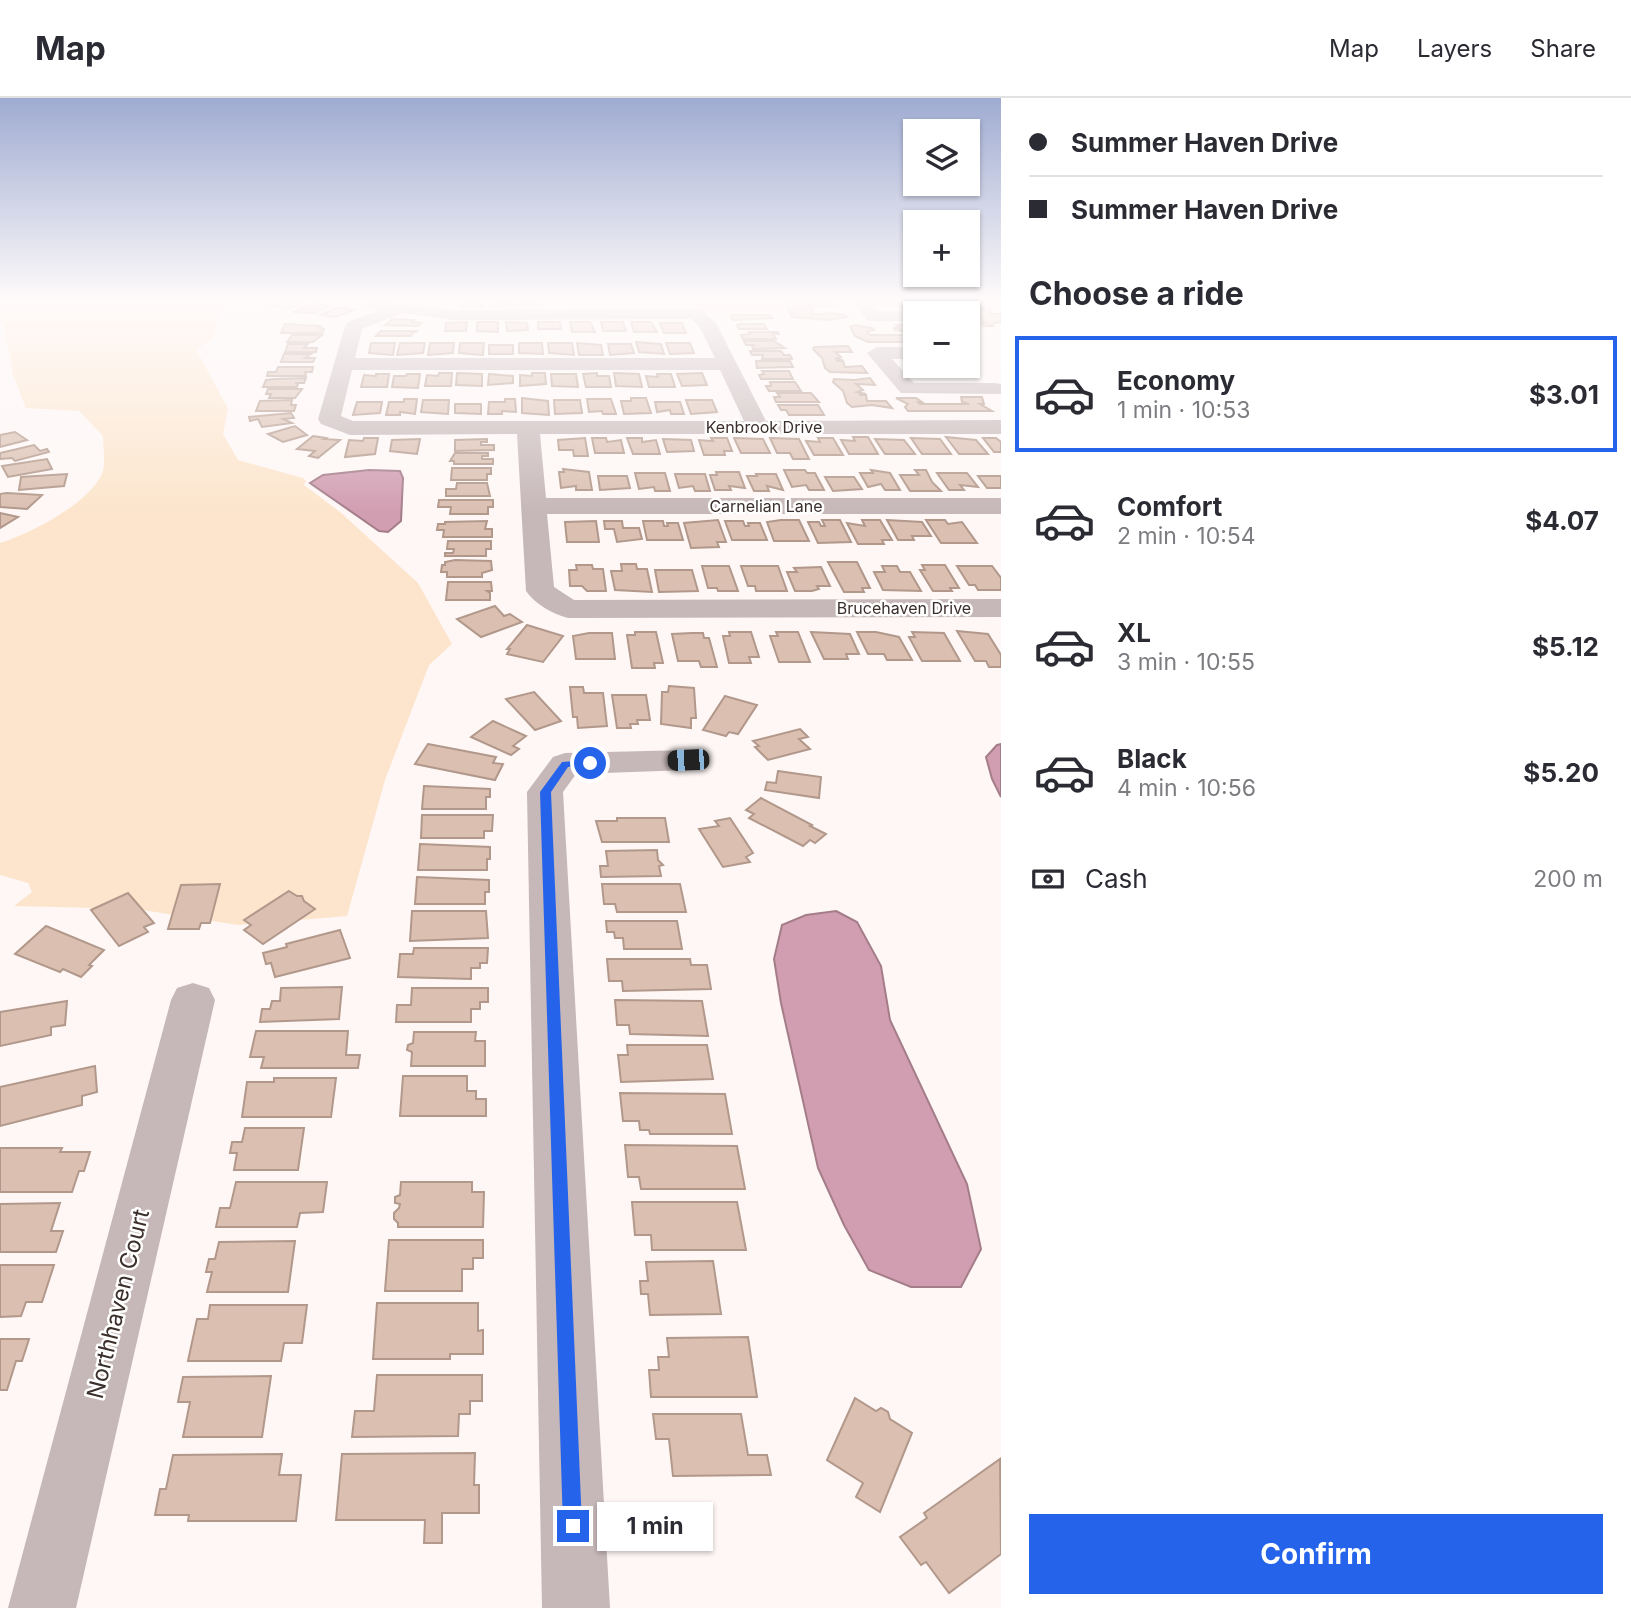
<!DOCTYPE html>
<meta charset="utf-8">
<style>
:root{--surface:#fff;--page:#f2f2f3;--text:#2b2b33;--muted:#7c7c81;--line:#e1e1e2;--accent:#2563eb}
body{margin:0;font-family:Inter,sans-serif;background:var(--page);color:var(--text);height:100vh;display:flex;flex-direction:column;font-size:26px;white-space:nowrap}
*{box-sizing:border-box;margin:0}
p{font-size:23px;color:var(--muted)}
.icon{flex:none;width:38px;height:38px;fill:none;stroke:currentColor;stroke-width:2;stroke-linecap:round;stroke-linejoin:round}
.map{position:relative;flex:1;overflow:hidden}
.details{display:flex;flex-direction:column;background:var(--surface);width:630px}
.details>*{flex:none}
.banner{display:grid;align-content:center;height:154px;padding:0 28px;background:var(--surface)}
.fabs{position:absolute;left:903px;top:21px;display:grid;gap:14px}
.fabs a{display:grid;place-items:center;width:77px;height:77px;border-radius:0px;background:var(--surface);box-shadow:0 2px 5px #0004;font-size:35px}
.end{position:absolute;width:32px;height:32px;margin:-16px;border:9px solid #2563eb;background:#fff;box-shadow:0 0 0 4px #fff}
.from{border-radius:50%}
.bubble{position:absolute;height:49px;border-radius:0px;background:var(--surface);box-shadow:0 2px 5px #0004;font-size:23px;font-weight:700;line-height:49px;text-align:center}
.car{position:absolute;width:21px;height:42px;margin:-21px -10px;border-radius:9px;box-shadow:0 0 5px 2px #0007;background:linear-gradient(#222 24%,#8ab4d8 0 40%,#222 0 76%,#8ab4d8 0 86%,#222 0)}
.banner b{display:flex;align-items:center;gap:24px;height:66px;font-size:26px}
.banner b+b{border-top:2px solid var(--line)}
.banner i{width:18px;height:18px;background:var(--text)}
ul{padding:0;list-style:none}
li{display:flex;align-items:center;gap:21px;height:116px;margin:0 14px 10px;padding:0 14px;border:4px solid transparent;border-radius:0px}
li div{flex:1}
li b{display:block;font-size:26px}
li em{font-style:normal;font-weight:700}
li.active{border-color:var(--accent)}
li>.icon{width:63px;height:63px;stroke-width:1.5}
h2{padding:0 28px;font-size:32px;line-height:84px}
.pay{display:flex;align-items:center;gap:18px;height:77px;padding:0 28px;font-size:26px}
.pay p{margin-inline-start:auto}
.primary-button{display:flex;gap:14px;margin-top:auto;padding:14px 28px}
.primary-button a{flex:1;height:80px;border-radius:0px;background:var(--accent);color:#fff;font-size:28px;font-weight:700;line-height:80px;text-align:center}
header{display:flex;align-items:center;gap:42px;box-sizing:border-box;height:98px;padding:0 35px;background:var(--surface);border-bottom:2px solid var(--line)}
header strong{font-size:33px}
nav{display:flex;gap:38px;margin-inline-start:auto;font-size:24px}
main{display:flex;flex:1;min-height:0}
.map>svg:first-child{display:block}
</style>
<header>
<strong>Map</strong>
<nav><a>Map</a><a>Layers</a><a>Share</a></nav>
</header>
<main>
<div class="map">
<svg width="1001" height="1510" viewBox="0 0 1001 1510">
<rect width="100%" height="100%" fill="#fef7f6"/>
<g fill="#fce5cc">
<path d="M0 202H220L221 209 213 241 196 251 228 311 223 336 238 362 303 380 306 383 304 387 340 414 418 485 452 546 429 567 385 682 347 818 238 827 136 811 14 808 32 794 28 785 0 777V445C31 435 87 407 102 376 106 366 103 349 103 338L79 313 26 310 13 277 4 228 0 224Z"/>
<path d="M621 202H776L784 214 624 216Z"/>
</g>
<g fill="#d19eb1" stroke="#a47d89" stroke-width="2">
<path d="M369 372 400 373 403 380 401 423 388 434 379 433 310 385 323 377Z"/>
<path d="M1001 646V699L992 681 986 659 997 647Z"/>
<path d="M836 813 857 824 881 868 890 922 967 1086 981 1151 961 1189H911L869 1172 844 1127 818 1070 781 905 774 861 782 827 806 817Z"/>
</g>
<g fill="#dbc0b2" stroke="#b2988a" stroke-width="2">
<path d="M288 202H301L306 205 288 211 272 208Z"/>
<path d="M460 202H482V209L460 208Z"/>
<path d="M490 202H512V207L490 209Z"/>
<path d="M517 202H538L539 207 517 208Z"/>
<path d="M800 203 835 205 837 207 827 209 805 207 810 209 814 215H810L812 217 832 215 844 217 847 219 829 222 792 219 791 217 793 215H790L786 209 788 207 783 205Z"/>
<path d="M314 205 330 208 315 215 293 214Z"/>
<path d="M336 210H345L354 212 335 219 321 217Z"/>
<path d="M966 210H979L990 212 991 216H1001V224L991 226 993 228H984L980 225H986L969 214H976Z"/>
<path d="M734 217H770L772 220 733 222 731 218Z"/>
<path d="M392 221 414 222 412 224 421 225 418 228 385 227Z"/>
<path d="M467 224 466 233H445L446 225Z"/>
<path d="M477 224H498V234L477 233Z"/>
<path d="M506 224 527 225 528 232 507 233Z"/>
<path d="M538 224H560L561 231H538Z"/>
<path d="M570 224H590L595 234H572Z"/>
<path d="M601 224H623L626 233H603Z"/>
<path d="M631 224H651L657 234H634Z"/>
<path d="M660 225H682L686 235H664Z"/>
<path d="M285 226 321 228 319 230 324 231 322 235H281Z"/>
<path d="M741 226H764L767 231H739L737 227Z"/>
<path d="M854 227 872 230 874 232 867 233 870 237H906L903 233 895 232 894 230H899L896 227H905L915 231V244H868L855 238 850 229Z"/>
<path d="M381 233H418L412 235 411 238H376Z"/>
<path d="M749 234H778L779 236H773L776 241H743L741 237 750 236Z"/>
<path d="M292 237H322L313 244H287Z"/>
<path d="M744 243H774L785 250 753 251 752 248 755 247H746Z"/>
<path d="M636 244 661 246 664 256 639 254Z"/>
<path d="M371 245H395L393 257 369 255Z"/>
<path d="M400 245H425L423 255 397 257Z"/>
<path d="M430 245H454L453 255 428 257Z"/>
<path d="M460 245H484L483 257 459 255Z"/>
<path d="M519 245H542L543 256 519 255Z"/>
<path d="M548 245H572L574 257 549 255Z"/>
<path d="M577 245 601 247 603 257H579Z"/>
<path d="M666 245H690L694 255 670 256Z"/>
<path d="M288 246H308L304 250H317L316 254H285Z"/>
<path d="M608 246H631L634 255 610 257Z"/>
<rect x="489" y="247" width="24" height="9"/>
<path d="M848 248 852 254H835L841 259 835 261 843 262 836 263H843L845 269 862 268 867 275 830 274 825 270 822 260 813 251 814 249Z"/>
<path d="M750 253H781L784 257H790L792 261H762L763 257H752Z"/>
<path d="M284 256H311L305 260H315L313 264H281Z"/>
<path d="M756 263H790L793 269 757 270Z"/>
<path d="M278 269H313L312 274H305L306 278H267L268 274H276Z"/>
<path d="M762 273H789L793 281H761L759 277 764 276Z"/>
<path d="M439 275H452L451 288H425L427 277 438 278Z"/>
<path d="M457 275 482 276V288L456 287Z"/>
<path d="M532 275H545L546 286 520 288V277L532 278Z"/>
<path d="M597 275V278H609L611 289H586L583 276Z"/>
<path d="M614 275 639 276 642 289 616 288Z"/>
<path d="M702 275 707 287 682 288 677 276Z"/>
<path d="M376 276H389L387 289H361L364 277 376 278Z"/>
<path d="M407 276H420L418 290 392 289 394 278H406Z"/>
<path d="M489 276 513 278V285L488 287Z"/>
<path d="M551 276H576L578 289 552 288Z"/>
<path d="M657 276H671L675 289H649L646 278 658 279Z"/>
<path d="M306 280 304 285H295L298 286 297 289H263L266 282 274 281Z"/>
<path d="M870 280 875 287 856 286 863 292 857 294 866 296 859 297H866L867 303H886L892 310 872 307 852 309 847 305 843 293 833 284 834 281 854 282Z"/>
<path d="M770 284H795L801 293H769L766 288H771Z"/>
<path d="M268 291H302L295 300H269L271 296H266Z"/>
<path d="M777 295H811L819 304H776L774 299H780Z"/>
<path d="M961 299H982L984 306H980L992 313H908L905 309 908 306 896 300H916L922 304H918L920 306H969L962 304Z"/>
<path d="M522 300 548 303 549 317 522 315Z"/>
<path d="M631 300H646L651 315 624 316 621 303H631Z"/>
<path d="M404 301H417L415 316 400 314V317H386L389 304H404Z"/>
<path d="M505 301H515L516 314 502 313V316H488L489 304H505Z"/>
<path d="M587 301H611L616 316H603L602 313 589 314Z"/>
<path d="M292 302 291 307H296L294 313H256L260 303Z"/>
<path d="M423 302H449L448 316 421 314Z"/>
<path d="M554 302H580L582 315 555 316Z"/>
<path d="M686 302H712L717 314 691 316Z"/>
<path d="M357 304H382L380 315 353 317Z"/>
<path d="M655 304H680L684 316H671L670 312 657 314Z"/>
<path d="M455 306H481V316L455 315Z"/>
<path d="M778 307H818L824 317H789L786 312H781Z"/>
<path d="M291 315 294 320 283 321 292 325 262 329 258 321 250 323 249 319Z"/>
<path d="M295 328 307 337 283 344 268 336Z"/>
<path d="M15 334 27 342 0 349V337Z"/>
<path d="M313 338 326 340 324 341 340 342 318 360 309 358 315 353 297 351Z"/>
<path d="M853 339H868L878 356H849L841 342 855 343Z"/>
<path d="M946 339 976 342 988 356H959Z"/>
<path d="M364 340H378L375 356 345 359 349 342 363 343Z"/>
<path d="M585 340 588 358H574L573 352H559L558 342Z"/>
<path d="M592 340H606L607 344 621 342 624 355H595Z"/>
<path d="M627 340H642V344L656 342 660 356H633Z"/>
<path d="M711 340H727L732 353H724L725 357H704L699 342 713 343Z"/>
<path d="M734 340 763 341 770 355H741Z"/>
<path d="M770 340 799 341 809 361H793L790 355H777Z"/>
<path d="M818 340H833L843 357H814L806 343 820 344Z"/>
<path d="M911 340 940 341 951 356H922Z"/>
<path d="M983 340H996L1001 344V354H994Z"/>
<path d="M420 341 417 356 390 353 392 342Z"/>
<path d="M487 341V344H481V347H494V352L455 353V342Z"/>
<path d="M663 341 691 342 694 353 667 354Z"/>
<path d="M875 341 904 342 915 356H885Z"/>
<path d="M34 347 40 353 47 351 49 354 15 363 12 360 0 361V355Z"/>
<path d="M455 355H488V358H482V361H493V366H454V363H450Z"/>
<path d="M47 361 52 371 8 379 2 368Z"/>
<path d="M452 370H491V376H487V382H451Z"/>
<path d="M563 371 589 374 592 392H576V388L561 390 559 374H564Z"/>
<path d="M784 372H805L807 375H815L824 392H809L806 387 792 389Z"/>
<path d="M871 372 890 375 900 392H885L881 386 868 389 860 375H873Z"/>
<path d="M915 372H926L932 384 941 393H910L900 377H919Z"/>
<path d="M716 374H739L745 390 729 388 731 392H715L710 377H717Z"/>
<path d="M635 375H665L670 393H655L654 389 639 391Z"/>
<path d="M937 375H967L978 389 960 387 964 392H949Z"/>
<path d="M67 376 64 388 19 392 21 379Z"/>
<path d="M675 376H705L710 393H695L693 388 679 390Z"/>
<path d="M756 376H776L783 392 767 388 769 393H754L747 378H757Z"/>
<path d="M598 378H627L630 390 600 392Z"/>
<path d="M978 378H1001V390H987Z"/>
<path d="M825 379H854L862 391 833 393Z"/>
<path d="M457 385H487L490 398H446V391H456Z"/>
<path d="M7 395 42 397 27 411 0 409V396Z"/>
<path d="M439 402H493V409H488V416H450L451 409H438Z"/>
<path d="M0 415 18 419 0 430Z"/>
<path d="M718 422 726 444H717L719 449 691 450 684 425Z"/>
<path d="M781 422H799L809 443H774L767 424Z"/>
<path d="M822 422H840L851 444 818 445 808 424H819L821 428H825Z"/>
<path d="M862 422H880L892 442H882L884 446H858L847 425 865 428Z"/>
<path d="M887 422 922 424 931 438H912L914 442H898Z"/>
<path d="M926 422H945L948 426 962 424 977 445H941Z"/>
<path d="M487 423 485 431H492V439H443L444 432H437L438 426H445V424Z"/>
<path d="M596 423 599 444H567L565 424Z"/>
<path d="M604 423H622L623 430H639L642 441 617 444 614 431H605Z"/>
<path d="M643 423H663L664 428H668L667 425H678L683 442H647Z"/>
<path d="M725 423H743L745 428H749L748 425H760L767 442H732Z"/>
<path d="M448 443H491V451H486V458H445V455H453L454 451H447Z"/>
<path d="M455 462 491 463 492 472 482 475V479H447V474H441L442 467H445V464Z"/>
<path d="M828 464H857L870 490H862L864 494H844Z"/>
<path d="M621 466H636L637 471H647L652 494 615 492 611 473H622Z"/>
<path d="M576 467H592L593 471H603L606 493H587L582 488H570L569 472H577Z"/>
<path d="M922 467H945L959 490H950L952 493H933L920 472H925Z"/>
<path d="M702 468H729L738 493H718L717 490H708Z"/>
<path d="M741 468H778L787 493H756L755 488H748Z"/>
<path d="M882 468H897L900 474H910L921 493 883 492 874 474H885Z"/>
<path d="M957 468H992L1001 480V492H978L975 487H969Z"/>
<path d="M821 469 830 488H817L819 491 812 493H795L787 474H797L794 470Z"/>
<path d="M655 472H692L698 493 659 494Z"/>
<path d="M448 484H491L492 493H487L490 495V502H446Z"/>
<path d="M495 508 504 518 510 516 522 524 481 539 457 521Z"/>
<path d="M527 527 563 538 543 564 507 556 510 551H507Z"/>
<path d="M957 533 988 536 1001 557V569H989L986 563H975Z"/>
<path d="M635 534H656L663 565H654L655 570H632L627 537H635Z"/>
<path d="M729 534H751L759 559H749L751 565H729L723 538H730Z"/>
<path d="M776 534H798L810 564H779L770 538H778Z"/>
<path d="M811 534 850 536 859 556H846L848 561H824Z"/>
<path d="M857 534H876L899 539 912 562H887L884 556H868Z"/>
<path d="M912 534 944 535 960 563H922L909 539H915Z"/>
<path d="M589 535H612L615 561H576L573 538Z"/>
<path d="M692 535H703L704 540H709L717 569H701L699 563H678L672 536Z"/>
<path d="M669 588 694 590 696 620H691V630L661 626 662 594H668Z"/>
<path d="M570 589H583L584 595H603L607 628 578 630 577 619H573Z"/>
<path d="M534 594 561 623 535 632 506 601Z"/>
<path d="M612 597H646L650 622H637L638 626H630L631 630H617Z"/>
<path d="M725 598 757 607 738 636 729 634 726 638 703 632Z"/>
<path d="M493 623 526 638 513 648 519 651 511 657 471 639Z"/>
<path d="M800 631 808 639 799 641 810 651 768 662 755 649 759 648 753 643Z"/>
<path d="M428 646 496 659 493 665 503 666 495 682 415 666Z"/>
<path d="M778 673 821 679 819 700 765 692 767 684 776 685Z"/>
<path d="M424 688 490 691V699H486V711H422Z"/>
<path d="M761 700 812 727 810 728 826 736 815 745 810 742 803 748 749 720 754 716 746 712Z"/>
<path d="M422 717H493L492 733H484V740H421Z"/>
<path d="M617 720H665L669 744H602L596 723H617Z"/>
<path d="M730 720 753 755 746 759 750 764 723 769 699 731 719 728 715 723Z"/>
<path d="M420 746 490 749V761H487V772H418Z"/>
<path d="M657 752 658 762 663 767 659 768 661 778 601 779 600 768H608L606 753Z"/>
<path d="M417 779 489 782V794H485V806H415Z"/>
<path d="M220 786 210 825H201L199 831H168L181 787Z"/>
<path d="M602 786H680L686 814H617L615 806H604Z"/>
<path d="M289 793 297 798H302L304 803 315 811 263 846 244 832 251 827 244 822Z"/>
<path d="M128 795 154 825 144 829 148 834 119 848 91 812Z"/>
<path d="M412 813H486L488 840 410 843Z"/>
<path d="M606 823H677L682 851H624L623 840H615L614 834H607Z"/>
<path d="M46 828 104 852 89 867 92 868 81 879 63 871 60 874 15 856Z"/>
<path d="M340 832 350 860 275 879 271 865 266 866 263 855 287 849 286 846Z"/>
<path d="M414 850H488L487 865H480V870H471V881L398 879 400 856H413Z"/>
<path d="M607 861H690L691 867H707L711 891 623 893 622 883H609Z"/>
<path d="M342 889 339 921 260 924 262 911H270L272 903H280L281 890Z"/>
<path d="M412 890H488V904H480V911H471V924H396L397 907H411Z"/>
<path d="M615 902 702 903 708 938 630 936 629 927H617Z"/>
<path d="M67 903 65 927 51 929V937L0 948V914Z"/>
<path d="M256 933H348L346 957H360L358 970H261L264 959H250Z"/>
<path d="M414 934H476L475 943H485V968H411L412 954 407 952 408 947 413 945Z"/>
<path d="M627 947H707L713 981 621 984 618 957H628Z"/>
<path d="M95 968 97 994 82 998V1007L0 1028V989Z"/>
<path d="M403 978H467V993H476V1001H486V1018H400Z"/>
<path d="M274 980H336L331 1019H242L247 984H274Z"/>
<path d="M620 995 725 996 732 1036H650L649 1032H640L639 1023H623Z"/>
<path d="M245 1030H304L298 1072H234L237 1055H230L232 1044H242Z"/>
<path d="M625 1047 737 1048 745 1091H641L639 1079H628Z"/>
<path d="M0 1050H62L60 1054H90L84 1073H79L72 1094H0Z"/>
<path d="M236 1084H327L323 1114 300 1115 297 1129H216L220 1110H230Z"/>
<path d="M401 1084H472V1094H484L483 1129H398V1125L394 1121V1115L399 1110 400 1106 395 1105V1099L400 1097Z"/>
<path d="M632 1104H737L746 1152H652L651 1137H635Z"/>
<path d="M60 1105 51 1133H63L56 1154H0V1106Z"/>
<path d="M389 1142H483V1160H473V1171H462V1193H385Z"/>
<path d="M295 1143 288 1194H207L212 1174H206L209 1161H215L219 1144Z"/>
<path d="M713 1163 721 1216 650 1217 648 1196H641L640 1183H648L646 1164Z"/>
<path d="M0 1167H54L42 1204H26L21 1218 0 1219Z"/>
<path d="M377 1205H478V1233L483 1232V1256H450V1261H373Z"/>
<path d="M210 1207H307L302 1245H284L281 1263H188L197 1221H208Z"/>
<path d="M748 1239 757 1299H651L649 1272H659L658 1259H669L667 1240Z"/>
<path d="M0 1241H29L22 1263H16L7 1292H0Z"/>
<path d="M377 1277H482V1303H470V1316H459L458 1338 352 1339 355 1313H374Z"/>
<path d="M271 1278 262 1339H183L190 1304H178L183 1279Z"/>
<path d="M855 1300 876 1313 881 1310 888 1314 890 1321 912 1335 880 1414 856 1399 863 1385 827 1362Z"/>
<path d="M653 1316H741L748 1357H767L771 1377 673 1378 669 1341H656Z"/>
<path d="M475 1355 474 1387H479V1415H442V1445H424L425 1422H336L342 1356Z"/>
<path d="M282 1356 279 1377H301L296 1423H188L189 1417H155L160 1391H166L173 1357Z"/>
<path d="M1000 1361 1001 1456 949 1495 926 1464 921 1467 900 1439 927 1420 924 1415Z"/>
</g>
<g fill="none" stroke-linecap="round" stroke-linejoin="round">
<g fill="#c6b7b8" fill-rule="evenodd">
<path d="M368 202 454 212 695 211 701 212 716 225 766 323 1001 322V336H540L546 400H1001V416H547L554 489 574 502 1001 501V519L568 520C553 516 535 506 526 493L517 336 350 337 321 326 318 321 345 228 348 224 379 212 368 210 365 206ZM402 215 454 222 691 221 699 228 715 260H355L362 231ZM352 272H720L744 323H353L341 318Z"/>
<path d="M853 202H921L920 208 914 209H874L878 213H915L922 215H915V223H873L867 222Z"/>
<path d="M877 249H915V261H892L914 285H995L1001 286V296L901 295 867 255Z"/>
<path d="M688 652 700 655 705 662 700 669 688 672 576 676 563 694 610 1510H542L527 694 553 659 565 655Z"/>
<path d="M193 885 209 890 215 902 76 1510H8L171 902 177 890Z"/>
</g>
</g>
<linearGradient id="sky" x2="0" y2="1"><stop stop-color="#9fabd2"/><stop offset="0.49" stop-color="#fffbfb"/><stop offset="1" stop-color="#fffbfb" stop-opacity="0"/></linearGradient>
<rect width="1001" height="414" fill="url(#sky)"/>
<path fill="#2563eb" d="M590 662 593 663V667L568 669 551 694 582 1428 580 1435 573 1438 566 1435 563 1428 540 694 562 664Z"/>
<g text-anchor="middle" stroke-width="5" stroke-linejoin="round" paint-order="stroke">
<g font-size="16" fill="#3b2f2c" stroke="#fff">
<text x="764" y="335">Kenbrook Drive</text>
<text x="766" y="414">Carnelian Lane</text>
<text x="904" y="516">Brucehaven Drive</text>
</g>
<g font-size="23" fill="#3b2f2c" stroke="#fff">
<text transform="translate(118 1206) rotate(-76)" y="8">Northhaven Court</text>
</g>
</g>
</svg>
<div class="fabs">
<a><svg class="icon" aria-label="layers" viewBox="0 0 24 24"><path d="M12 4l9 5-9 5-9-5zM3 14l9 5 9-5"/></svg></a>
<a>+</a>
<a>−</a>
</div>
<i class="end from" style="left:590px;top:665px"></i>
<i class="end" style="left:573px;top:1428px"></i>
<div class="bubble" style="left:597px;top:1404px;width:116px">1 min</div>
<i class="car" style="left:688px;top:662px;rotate:268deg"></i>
</div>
<section class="details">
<div class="banner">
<b><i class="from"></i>Summer Haven Drive</b>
<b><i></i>Summer Haven Drive</b>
</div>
<h2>Choose a ride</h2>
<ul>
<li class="active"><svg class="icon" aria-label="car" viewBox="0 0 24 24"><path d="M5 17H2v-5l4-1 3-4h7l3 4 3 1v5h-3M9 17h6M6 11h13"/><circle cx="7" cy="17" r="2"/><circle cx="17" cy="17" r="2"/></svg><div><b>Economy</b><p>1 min · 10:53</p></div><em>$3.01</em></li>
<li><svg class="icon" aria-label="car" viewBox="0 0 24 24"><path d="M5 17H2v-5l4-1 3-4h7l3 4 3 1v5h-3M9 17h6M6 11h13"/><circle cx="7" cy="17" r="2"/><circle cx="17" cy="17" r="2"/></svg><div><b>Comfort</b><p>2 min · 10:54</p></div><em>$4.07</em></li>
<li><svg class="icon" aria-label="car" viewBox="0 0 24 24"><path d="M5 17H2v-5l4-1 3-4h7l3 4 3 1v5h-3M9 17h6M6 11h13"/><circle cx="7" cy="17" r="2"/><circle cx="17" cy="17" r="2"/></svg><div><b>XL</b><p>3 min · 10:55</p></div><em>$5.12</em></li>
<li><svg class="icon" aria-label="car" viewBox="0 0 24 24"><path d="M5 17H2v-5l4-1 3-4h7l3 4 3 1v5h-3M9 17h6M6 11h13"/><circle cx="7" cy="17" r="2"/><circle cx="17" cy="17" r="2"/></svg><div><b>Black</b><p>4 min · 10:56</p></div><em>$5.20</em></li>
</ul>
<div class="pay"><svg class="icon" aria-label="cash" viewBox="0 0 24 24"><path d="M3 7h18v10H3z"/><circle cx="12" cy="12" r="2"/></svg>Cash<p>200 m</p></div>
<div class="primary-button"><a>Confirm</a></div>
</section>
</main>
